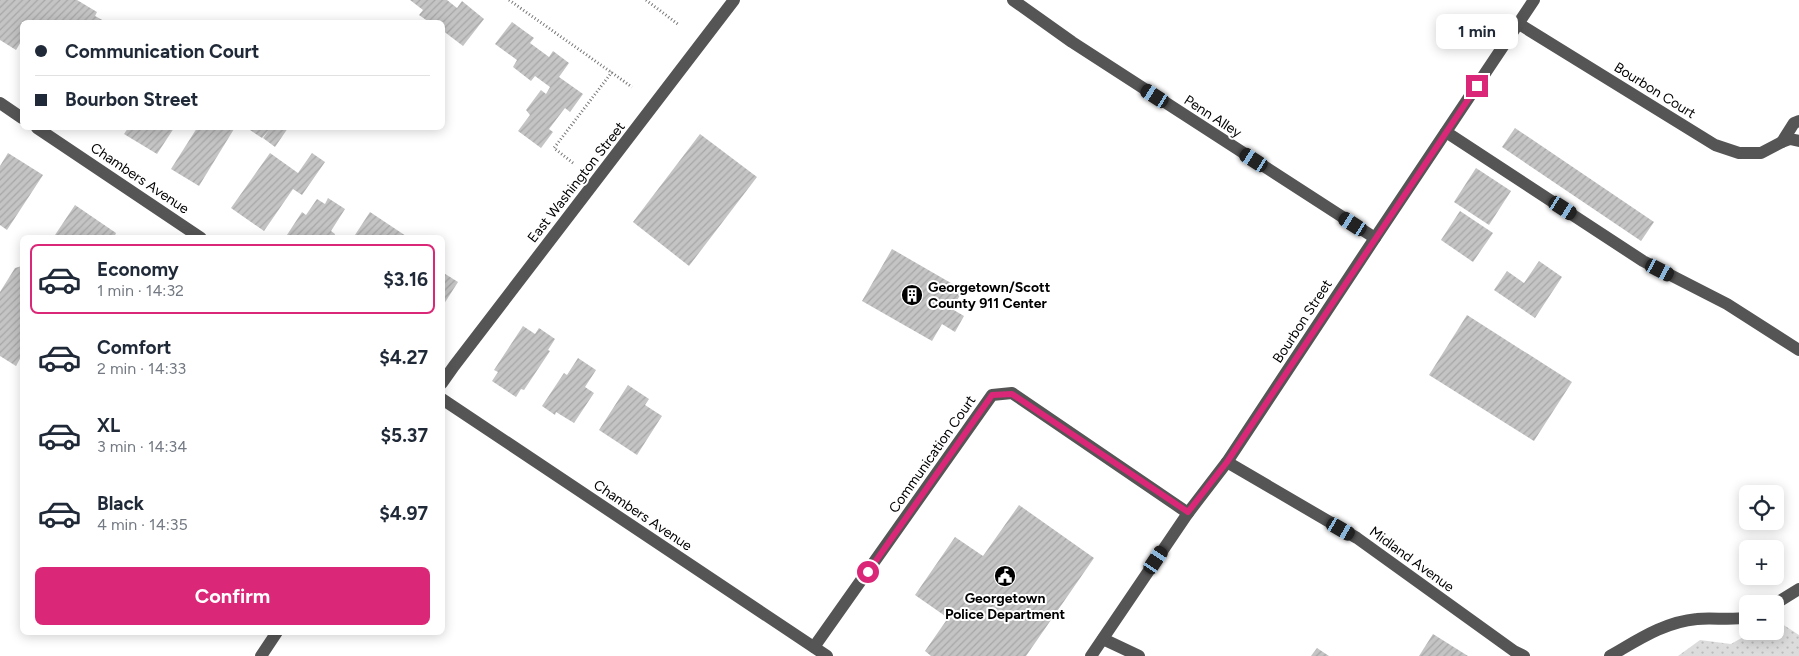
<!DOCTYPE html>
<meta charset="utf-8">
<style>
:root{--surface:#fff;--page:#f6f6f7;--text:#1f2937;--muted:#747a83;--line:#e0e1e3;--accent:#db2777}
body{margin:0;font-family:Figtree,sans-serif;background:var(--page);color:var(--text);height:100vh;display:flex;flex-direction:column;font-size:19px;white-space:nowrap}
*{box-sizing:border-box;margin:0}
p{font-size:16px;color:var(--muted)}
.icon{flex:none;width:28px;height:28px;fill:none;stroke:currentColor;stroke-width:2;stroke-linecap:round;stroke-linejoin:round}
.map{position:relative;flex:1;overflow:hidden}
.details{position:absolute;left:20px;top:235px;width:425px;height:400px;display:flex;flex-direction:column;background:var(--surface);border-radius:8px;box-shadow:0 2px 12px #0003}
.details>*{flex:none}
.hud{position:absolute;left:20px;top:20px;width:425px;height:110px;border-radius:8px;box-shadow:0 2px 12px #0003;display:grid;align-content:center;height:110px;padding:0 15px;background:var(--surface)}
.buttons{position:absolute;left:1739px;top:485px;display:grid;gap:10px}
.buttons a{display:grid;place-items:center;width:45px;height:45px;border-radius:8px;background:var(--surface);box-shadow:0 2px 12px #0003;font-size:25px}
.end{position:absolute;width:22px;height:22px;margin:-11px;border:6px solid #db2777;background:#fff;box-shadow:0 0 0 2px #fff}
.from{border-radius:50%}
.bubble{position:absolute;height:35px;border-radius:8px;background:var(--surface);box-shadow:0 2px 12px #0003;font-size:16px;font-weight:700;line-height:35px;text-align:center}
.car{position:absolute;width:15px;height:30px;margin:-15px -8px;border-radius:6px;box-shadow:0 0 4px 1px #0007;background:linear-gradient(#222 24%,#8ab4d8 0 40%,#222 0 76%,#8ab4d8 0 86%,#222 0)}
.hud b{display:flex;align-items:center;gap:18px;height:48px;font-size:19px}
.hud b+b{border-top:1px solid var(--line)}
.hud i{width:12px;height:12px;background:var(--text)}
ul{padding:9px 0 0;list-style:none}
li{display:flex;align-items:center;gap:15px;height:70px;margin:0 10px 8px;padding:0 5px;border:2px solid transparent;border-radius:8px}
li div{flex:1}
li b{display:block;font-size:19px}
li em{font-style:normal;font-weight:700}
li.current{border-color:var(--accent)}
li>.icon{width:45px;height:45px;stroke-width:1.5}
.primary-button{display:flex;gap:10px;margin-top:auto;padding:10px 15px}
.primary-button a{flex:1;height:58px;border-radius:8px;background:var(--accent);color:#fff;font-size:20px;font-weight:700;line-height:58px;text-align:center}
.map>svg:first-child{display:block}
</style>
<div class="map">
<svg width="1799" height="656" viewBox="0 0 1799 656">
<defs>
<pattern id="grass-dots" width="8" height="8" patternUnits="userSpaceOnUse" patternTransform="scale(1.25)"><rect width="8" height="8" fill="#dcdcdc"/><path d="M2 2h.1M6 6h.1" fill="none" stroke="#bbb" stroke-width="1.8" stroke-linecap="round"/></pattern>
<pattern id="building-hatch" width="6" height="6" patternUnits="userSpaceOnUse" patternTransform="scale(1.25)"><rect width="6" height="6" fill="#c4c4c4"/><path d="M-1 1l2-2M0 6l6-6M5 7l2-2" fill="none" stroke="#a7a7a7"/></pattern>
</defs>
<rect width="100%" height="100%" fill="#fff"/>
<path fill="url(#grass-dots)" d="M1776 620 1799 635V656H1678L1700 640 1731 644 1754 631H1775Z"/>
<g fill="url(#building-hatch)">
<path d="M0 0H77L97 12 95 16 106 22H22V40L16 50 0 40Z"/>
<path d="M410 0H447L457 8 462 1 484 19 463 46 442 30V22H429L419 15 423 10Z"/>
<path d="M512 22 534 38 530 43 549 57 553 51 569 63 559 77 583 94 570 112 565 108 549 129 553 132 541 148 518 131 530 115 526 110 541 90 546 94 550 87 535 76 531 81 513 67 517 60 495 44Z"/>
<path d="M128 128H174L157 154 124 134Z"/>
<path d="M197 128H231L234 129 199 186 171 169Z"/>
<path d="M247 128H288L275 147 263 138 269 130 262 138Z"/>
<path d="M1515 128 1654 222 1641 241 1502 147Z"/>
<path d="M700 134 757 177 689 266 633 222Z"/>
<path d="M8 153 43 175 7 230 0 225V166Z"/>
<path d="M270 153 298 173 312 153 325 162 302 195 293 189 264 231 231 208Z"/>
<path d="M1476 168 1511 191 1489 225 1454 202Z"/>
<path d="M328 198 345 209 331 231 335 234 333 238H285L302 212 306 215 317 199 325 204Z"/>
<path d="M75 205 116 233 114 238H53Z"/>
<path d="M1460 211 1493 233 1473 262 1441 240Z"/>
<path d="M370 212 409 238H353Z"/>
<path d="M892 249 963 290 952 309 964 316 955 332 942 324 932 341 862 301Z"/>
<path d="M1539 261 1562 277 1535 318 1494 290 1507 271 1524 283Z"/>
<path d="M22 266V355L16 366 0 356V292L15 268Z"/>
<path d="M442 272 458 282 442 307Z"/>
<path d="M1467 315 1572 382 1534 441 1429 375Z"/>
<path d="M523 326 535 334 539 328 555 339 548 350 550 351 524 390 521 389 516 397 492 381 498 372 494 370Z"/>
<path d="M578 358 596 370 585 387 594 393 574 423 556 412 555 415 542 406 564 373 567 375Z"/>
<path d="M628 385 649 399 645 405 662 416 637 455 599 430Z"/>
<path d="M1019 505 1094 558 1026 656H931L925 651 948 618 915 595 955 537 983 556Z"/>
<path d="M1433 634 1468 656H1419Z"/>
<path d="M1317 648 1329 656H1311Z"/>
</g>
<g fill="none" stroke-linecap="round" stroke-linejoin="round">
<g stroke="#777" stroke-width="3" stroke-dasharray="1 2.5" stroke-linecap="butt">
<path d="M509 0 632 87"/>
<path d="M646 0 679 25"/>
<path d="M573 163 554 148 612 72"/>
</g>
<g stroke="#555" stroke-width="12">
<path d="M1013 0 1072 42 1375 238"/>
<path d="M1519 24 1715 145 1739 153H1761L1782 142"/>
<path d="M0 103 22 118"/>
<path d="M1799 121 1794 123 1782 142 1790 139 1799 141"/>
<path d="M37 128 201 238"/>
<path d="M1446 132 1643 261 1727 304 1799 350"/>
<path d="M442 383 454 366 734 0"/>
<path d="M442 399 827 656"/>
<path d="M1227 462 1357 538 1514 651 1524 656"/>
<path d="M1775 604 1799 589"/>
<path d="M1103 639 1139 656"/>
<path d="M814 647 992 395 1012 393 1188 513"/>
<path d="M261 656 277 632"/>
<path d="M1091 656 1188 513 1227 462 1375 238 1534 0"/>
<path d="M1610 656C1638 640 1664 622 1697 619 1714 617 1731 621 1748 617"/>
</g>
</g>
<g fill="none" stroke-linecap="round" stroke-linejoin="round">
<path stroke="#db2777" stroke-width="6" d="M868 572 992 395 1012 394 1188 512 1227 462 1477 86"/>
</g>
<defs>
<g id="building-disc" transform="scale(1.125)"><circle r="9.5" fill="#000" stroke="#fff"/><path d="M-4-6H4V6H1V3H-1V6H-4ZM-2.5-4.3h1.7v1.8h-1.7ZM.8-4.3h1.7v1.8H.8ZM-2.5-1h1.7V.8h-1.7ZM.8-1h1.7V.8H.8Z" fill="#fff"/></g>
<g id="civic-disc" transform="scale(1.125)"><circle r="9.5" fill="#000" stroke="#fff"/><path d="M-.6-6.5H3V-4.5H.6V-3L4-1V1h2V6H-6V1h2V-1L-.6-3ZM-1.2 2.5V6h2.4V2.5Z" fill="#fff"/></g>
</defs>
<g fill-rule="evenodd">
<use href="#building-disc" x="912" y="295"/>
<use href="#civic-disc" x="1005" y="576"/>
</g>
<g text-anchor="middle" stroke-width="4" stroke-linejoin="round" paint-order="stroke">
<g font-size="14" fill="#000" stroke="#fff">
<text transform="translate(1655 90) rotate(32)" y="5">Bourbon Court</text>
<text transform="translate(1213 116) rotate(33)" y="5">Penn Alley</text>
<text transform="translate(140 178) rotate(34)" y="5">Chambers Avenue</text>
<text transform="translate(576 182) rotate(-52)" y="5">East Washington Street</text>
<text transform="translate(1302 321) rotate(-57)" y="5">Bourbon Street</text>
<text transform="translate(932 454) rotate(-55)" y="5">Communication Court</text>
<text transform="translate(643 515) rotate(34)" y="5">Chambers Avenue</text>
<text transform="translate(1412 559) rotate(36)" y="5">Midland Avenue</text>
</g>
<g font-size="14" font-weight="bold" fill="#000" stroke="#fff" text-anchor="start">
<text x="928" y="292">Georgetown/Scott<tspan x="928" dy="16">County 911 Center</tspan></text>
<text x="1005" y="603" text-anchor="middle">Georgetown<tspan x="1005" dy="16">Police Department</tspan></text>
</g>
</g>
</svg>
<div class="buttons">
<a><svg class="icon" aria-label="locate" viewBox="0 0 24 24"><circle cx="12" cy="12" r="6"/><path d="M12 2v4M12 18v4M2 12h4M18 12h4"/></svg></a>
<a>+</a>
<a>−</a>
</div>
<i class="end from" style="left:868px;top:572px"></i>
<i class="end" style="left:1477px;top:86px"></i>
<div class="bubble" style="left:1436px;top:14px;width:82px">1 min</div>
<i class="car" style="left:1155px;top:96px;rotate:303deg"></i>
<i class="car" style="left:1254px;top:160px;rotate:303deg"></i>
<i class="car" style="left:1563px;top:208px;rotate:123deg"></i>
<i class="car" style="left:1353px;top:224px;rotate:303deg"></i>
<i class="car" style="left:1660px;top:270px;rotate:117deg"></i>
<i class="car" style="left:1341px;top:529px;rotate:120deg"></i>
<i class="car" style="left:1156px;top:560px;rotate:34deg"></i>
<div class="hud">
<b><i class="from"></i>Communication Court</b>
<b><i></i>Bourbon Street</b>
</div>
<section class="details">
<ul>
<li class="current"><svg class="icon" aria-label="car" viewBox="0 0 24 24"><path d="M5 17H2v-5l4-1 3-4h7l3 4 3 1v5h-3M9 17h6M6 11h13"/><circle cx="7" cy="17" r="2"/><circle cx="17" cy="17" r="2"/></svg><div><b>Economy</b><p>1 min · 14:32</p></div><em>$3.16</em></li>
<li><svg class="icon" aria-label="car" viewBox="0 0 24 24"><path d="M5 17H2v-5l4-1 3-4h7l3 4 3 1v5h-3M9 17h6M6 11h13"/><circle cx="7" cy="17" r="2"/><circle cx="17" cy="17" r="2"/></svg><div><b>Comfort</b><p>2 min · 14:33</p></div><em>$4.27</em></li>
<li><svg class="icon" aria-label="car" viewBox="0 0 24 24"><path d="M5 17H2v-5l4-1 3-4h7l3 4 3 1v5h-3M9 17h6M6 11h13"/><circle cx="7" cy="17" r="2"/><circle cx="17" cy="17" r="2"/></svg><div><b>XL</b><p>3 min · 14:34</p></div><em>$5.37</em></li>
<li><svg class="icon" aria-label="car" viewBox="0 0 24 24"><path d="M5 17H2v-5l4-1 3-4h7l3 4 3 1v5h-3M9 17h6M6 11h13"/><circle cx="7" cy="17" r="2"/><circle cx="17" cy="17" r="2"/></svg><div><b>Black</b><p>4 min · 14:35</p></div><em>$4.97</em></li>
</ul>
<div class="primary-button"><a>Confirm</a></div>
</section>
</div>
